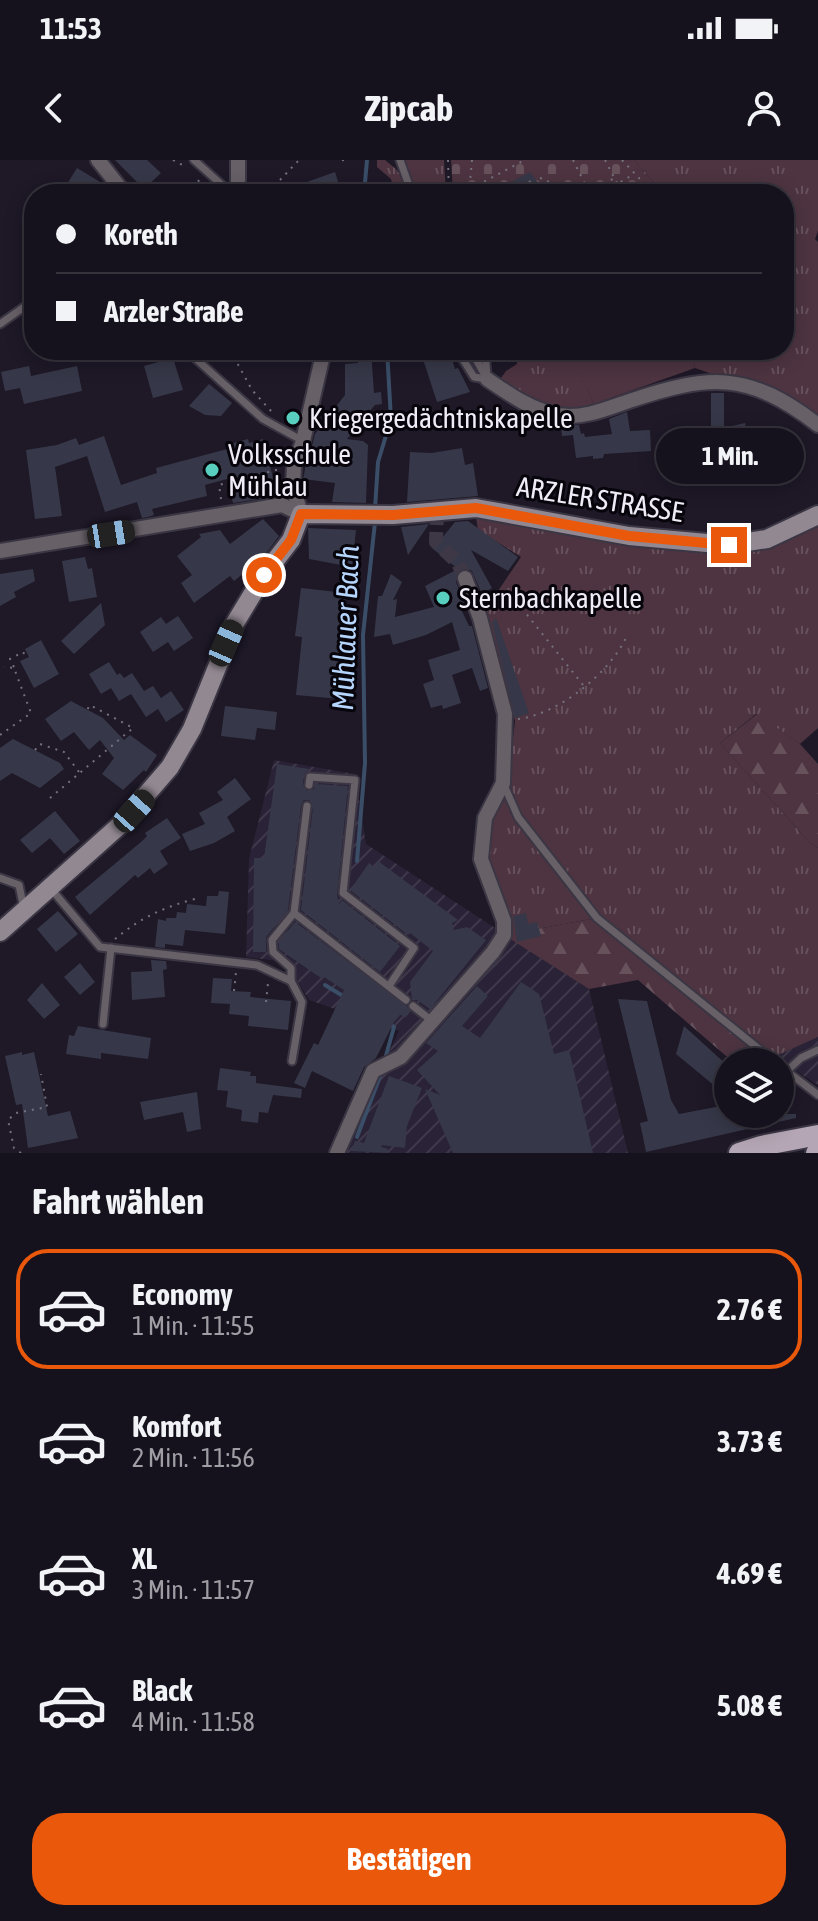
<!DOCTYPE html>
<html lang="de">
<meta charset="utf-8">
<style>
:root{--surface:#16121d;--page:#1f1b26;--text:#f1f3f6;--muted:#9e9ea4;--line:#35323b;--accent:#ea580c}
body{margin:0;font-family:"Asap Condensed",sans-serif;background:var(--page);color:var(--text);height:100vh;display:flex;flex-direction:column;font-size:30px;white-space:nowrap}
*{box-sizing:border-box;margin:0}
p{font-size:26px;color:var(--muted)}
.icon{flex:none;width:44px;height:44px;fill:none;stroke:currentColor;stroke-width:2;stroke-linecap:round;stroke-linejoin:round}
.map{position:relative;height:993px;overflow:hidden}
.details{display:flex;flex-direction:column;background:var(--surface);flex:1}
.details>*{flex:none}
.top-card{position:absolute;left:24px;top:24px;width:770px;height:176px;border-radius:32px;box-shadow:0 4px 20px #0003,0 0 0 2px var(--line);display:grid;align-content:center;height:176px;padding:0 32px;background:var(--surface)}
.tools{position:absolute;left:714px;top:888px;display:grid;gap:16px}
.tools a{display:grid;place-items:center;width:80px;height:80px;border-radius:50%;background:var(--surface);box-shadow:0 4px 20px #0003,0 0 0 2px var(--line);font-size:40px}
.end{position:absolute;width:36px;height:36px;margin:-18px;border:10px solid #ea580c;background:#fff;box-shadow:0 0 0 4px #fff}
.from{border-radius:50%}
.bubble{position:absolute;height:56px;border-radius:28px;background:var(--surface);box-shadow:0 4px 20px #0003,0 0 0 2px var(--line);font-size:26px;font-weight:700;line-height:56px;text-align:center}
.car{position:absolute;width:24px;height:48px;margin:-24px -12px;border-radius:10px;box-shadow:0 0 6px 2px #0007;background:linear-gradient(#222 24%,#8ab4d8 0 40%,#222 0 76%,#8ab4d8 0 86%,#222 0)}
.top-card b{display:flex;align-items:center;gap:28px;height:76px;font-size:30px}
.top-card b+b{border-top:2px solid var(--line)}
.top-card i{width:20px;height:20px;background:var(--text)}
ul{padding:0;list-style:none}
li{display:flex;align-items:center;gap:24px;height:120px;margin:0 16px 12px;padding:0 16px;border:4px solid transparent;border-radius:32px}
li div{flex:1}
li b{display:block;font-size:30px}
li em{font-style:normal;font-weight:700}
li.on{border-color:var(--accent)}
li>.icon{width:72px;height:72px;stroke-width:1.5}
h2{padding:0 32px;font-size:36px;line-height:96px}
.cta{display:flex;gap:16px;margin-top:auto;padding:16px 32px}
.cta a{flex:1;height:92px;border-radius:32px;background:var(--accent);color:#fff;font-size:32px;font-weight:700;line-height:92px;text-align:center}
.status{display:flex;justify-content:space-between;align-items:center;height:56px;padding:0 40px;background:var(--surface);direction:ltr}
.status svg{height:22px;fill:currentColor}
header{display:flex;justify-content:space-between;align-items:center;height:104px;padding:0 32px;background:var(--surface);font-size:36px;font-weight:700}
.map>svg:first-child{display:block}
</style>
<div class="status"><b>11:53</b><svg viewBox="0 0 49 12"><path d="M0 12V9h3v3zM5 12V6h3v6zM10 12V3h3v9zM15 12V0h3v12zM26 1h20v11H26zM47 4h2v5h-2z"/></svg></div>
<header><svg class="icon" aria-label="back" viewBox="0 0 24 24"><path d="M15 5l-7 7 7 7"/></svg>Zipcab<svg class="icon" aria-label="person" viewBox="0 0 24 24"><circle cx="12" cy="8" r="4"/><path d="M4 21q1-7 8-7t8 7"/></svg></header>
<div class="map">
<svg width="818" height="993" viewBox="0 0 818 993">
<defs>
<pattern id="industrial-furrows" width="10" height="10" patternUnits="userSpaceOnUse" patternTransform="scale(2)"><rect width="10" height="10" fill="#2a2236"/><path d="M-1 1l2-2M0 10L10 0M9 11l2-2" fill="none" stroke="#3f384a"/></pattern>
<pattern id="grass-tufts" width="24" height="20" patternUnits="userSpaceOnUse" patternTransform="scale(2)"><rect width="24" height="20" fill="#4d3440"/><path d="M3 7l-1-3M5 7V3M7 7l1-3M15 17l-1-3M17 17v-4M19 17l1-3" fill="none" stroke="#67525c"/></pattern>
<pattern id="forest-firs" width="22" height="20" patternUnits="userSpaceOnUse" patternTransform="scale(2)"><rect width="22" height="20" fill="#4d3440"/><path d="M5 1l3.5 6h-7zM16 11l3.5 6h-7z" fill="#67525c"/></pattern>
<pattern id="cemetery-stones" width="16" height="16" patternUnits="userSpaceOnUse" patternTransform="scale(2)"><rect width="16" height="16" fill="#4d3440"/><path d="M2 7V4a2 2 0 0 1 4 0v3zM10 15v-3a2 2 0 0 1 4 0v3z" fill="#67525c"/></pattern>
</defs>
<rect width="100%" height="100%" fill="#1e1827"/>
<g fill="url(#industrial-furrows)">
<path d="M274 600 355 614 366 684 589 829 628 993H341L399 871 309 840 286 802 246 797 249 699Z"/>
<path d="M818 877V925L774 897Z"/>
</g>
<g fill="url(#grass-tufts)">
<path d="M377 0H385L397 10 406 26 413 23 405 0H444L446 34H395L391 19 377 7Z"/>
<path d="M634 0H818V71L815 79 818 82V265L767 233 695 208 691 190H784V34H664Z"/>
<path d="M518 190H610L579 210 594 244C586 246 577 249 569 250 547 252 513 237 501 218L506 211 517 204Z"/>
<path d="M476 357 742 393 818 359V568L800 584 756 554 720 583 810 683 818 688V877L774 897 597 758 504 775 481 699 485 658 503 623 518 657 522 656 508 620 515 561 483 453 521 397 478 370Z"/>
</g>
<g fill="url(#forest-firs)">
<path d="M757 554 800 584 818 604V688L810 683 720 583Z"/>
<path d="M597 758 773 902H733L638 820 589 829 504 775Z"/>
</g>
<path fill="url(#cemetery-stones)" d="M451 0H634L664 34H453Z"/>
<path fill="#4d3440" d="M610 190H691L695 208 594 244 578 209Z"/>
<g fill="none" stroke-linecap="round" stroke-linejoin="round">
<g stroke="#3a4e68" stroke-width="4">
<path d="M364 34 367 0"/>
<path d="M375 349 378 302 391 259 387 190"/>
<path d="M357 701 365 603 363 475 375 362"/>
<path d="M325 825 343 836"/>
<path d="M385 899 394 867 389 864"/>
<path d="M357 977 382 911"/>
</g>
</g>
<g fill="#363849">
<path d="M115 0H147L161 13 144 29Z"/>
<path d="M77 8 105 25 101 34H83L67 24Z"/>
<path d="M335 12 342 34H312L307 22Z"/>
<path d="M530 12 546 34H489Z"/>
<path d="M358 190H371L374 233 381 232 382 244 375 245 347 279 363 281 368 285 366 343 332 342 335 323 303 319 304 315 306 303 315 291 312 286 315 274 345 235V204L358 203Z"/>
<path d="M420 190H449L455 209 458 208 470 232 437 242Z"/>
<path d="M173 198 183 230 153 238 144 206Z"/>
<path d="M29 206 31 216 77 206 82 231 24 244 20 228 5 231 1 212Z"/>
<path d="M209 224 232 243 221 256 205 255 189 246Z"/>
<path d="M711 233H724V268L745 263 750 284 719 290 718 281H711Z"/>
<path d="M627 252 630 271 650 270 651 291 604 294 603 298 593 299V296L576 298 573 275 562 276 561 265H579L581 274 584 273 585 277 612 274 609 259Z"/>
<path d="M104 276 121 325 157 313 156 308 231 288 230 284 248 279 249 283 263 279 278 336 233 343 227 319 205 325 207 336 152 349 154 355 148 357 142 358 137 342 105 352 87 296 55 307 62 356 35 359 26 290 57 285 76 278 79 285Z"/>
<path d="M462 288 465 305 473 303 478 336 407 342 410 292 432 293Z"/>
<path d="M263 359 279 376 248 418 244 413 234 421 230 416 194 443 181 423 192 415 177 396 201 377 199 374 220 370 230 384Z"/>
<path d="M468 361 518 397 508 411 471 390 492 428 482 434 472 411 466 408 457 412 456 422 465 445 460 447 469 466H472L488 528 480 531 472 508 452 515 461 543 443 549 442 545 431 548 423 524 434 520 428 500 460 490 452 462 426 475 393 485 390 474 374 477 378 436H382L391 414 402 422 393 440 397 439 395 457 434 447 425 426 458 409 433 389 455 362Z"/>
<path d="M429 364 408 395 401 367Z"/>
<path d="M308 368 356 370 352 407 309 399Z"/>
<path d="M85 397 88 409 92 408 97 437 69 442 62 401Z"/>
<path d="M33 409 35 421 14 432 16 437 0 446V414Z"/>
<path d="M301 428 346 433 341 481 346 482 340 539 296 535 302 477 295 476Z"/>
<path d="M101 443 105 465 74 494 61 481Z"/>
<path d="M178 456 193 478 174 491 168 482 153 492 140 472 161 457 166 464Z"/>
<path d="M496 458 529 553 515 558 492 462Z"/>
<path d="M41 480 59 514 34 528 20 501 29 497 25 489Z"/>
<path d="M109 502 117 515 120 513 124 518 132 513 144 531 153 526 161 538 171 531 184 550 166 562 158 549 146 557 131 534 119 541 111 528 101 534 89 514Z"/>
<path d="M71 541 103 558 124 580 130 575 157 595 146 612 144 610 123 630 102 614 114 598 100 580 89 590 74 572 61 581 45 559Z"/>
<path d="M225 546 277 552 275 570 257 568 255 580 221 576Z"/>
<path d="M13 579 60 603 64 609 40 628 12 613 0 621V588Z"/>
<path d="M277 604 309 609 304 614 303 624 307 631 314 629 316 624 348 626 337 735 339 744 342 740 400 786 380 812 301 750 313 647 309 640H304L301 645 288 750 266 777V792H253L254 698H264Z"/>
<path d="M235 618 251 639 227 657 235 671 214 683 190 691 182 674 205 664 199 653 223 640 217 632Z"/>
<path d="M55 651 80 681 64 694 50 678 32 693 20 680Z"/>
<path d="M167 658 181 678 160 691 168 704 154 714 150 708 138 718 135 715 90 755 75 737 141 682 147 676 145 673Z"/>
<path d="M378 701 458 760 452 763 454 770 467 767 486 780 430 849 417 840H412L410 822 433 791 410 773 408 775 350 730 369 703 374 707Z"/>
<path d="M219 731 229 732 225 774 185 770 183 786 165 784V788L155 787 158 759 166 761V758H176L177 752 186 753 187 744 206 746 207 736H218Z"/>
<path d="M58 751 78 774 56 792 37 769Z"/>
<path d="M526 753 528 764 537 762 541 776 517 782 513 756Z"/>
<path d="M295 762 407 846 410 852 406 857 400 855 394 862 376 898 364 907 353 931 312 911 305 928 294 923 314 883 318 885 344 830 324 817 321 818 279 789V782Z"/>
<path d="M151 800 166 801 167 809 163 810 165 837 132 840 131 812 152 811Z"/>
<path d="M80 803 95 822 80 835 64 817Z"/>
<path d="M213 818 232 819 231 831 251 832 250 837 291 841 288 870 248 866 249 856 229 854 230 844 211 843Z"/>
<path d="M521 822 539 834 554 894 569 890 593 993H453L425 929 440 935 417 910 438 891 426 883 477 826 488 836 462 866 480 878Z"/>
<path d="M42 823 60 845 44 859 27 840Z"/>
<path d="M618 839 647 841 671 940 679 954 721 946 716 927 676 894 684 866 728 906V954H796V958L646 992 640 963 648 961Z"/>
<path d="M78 866 151 878 148 899 101 893V899L66 894 69 875 74 876Z"/>
<path d="M22 892V895L34 892 48 956 70 951 78 978 28 988 22 944 16 945 5 896Z"/>
<path d="M220 908 251 912 250 916H256V923L302 929 301 938 273 935 268 953 259 952 258 963 241 961 242 950 226 947 228 931 217 930Z"/>
<path d="M389 916 422 928 407 966 405 988 382 985 381 987 388 989 387 993 351 991 355 981 364 983Z"/>
<path d="M197 932 201 969 187 972 183 952 144 960 140 942Z"/>
</g>
<g fill="none" stroke-linecap="round" stroke-linejoin="round">
<path stroke="#3e3846" stroke-width="14" stroke-dasharray="14 7" stroke-linecap="butt" d="M437 351 436 382 458 403 465 418"/>
<g stroke="#3b3644" stroke-width="11">
<g id="lane">
<path d="M194 0 232 34"/>
<path d="M400 0 412 34"/>
<path d="M0 164 34 140"/>
<path d="M186 190 263 259 303 281"/>
<path d="M457 190 474 217 487 219"/>
<path d="M471 190 487 219"/>
<path d="M485 190 487 217"/>
<path d="M309 625 310 617 355 620 343 733 414 788 389 826"/>
<path d="M504 625 518 657 597 758 775 902"/>
<path d="M0 718 19 725 24 749"/>
<path d="M52 730 100 787 257 805 291 821 302 842 292 901"/>
<path d="M294 753 406 840"/>
<path d="M291 821V808L273 792 272 780 294 753 307 646"/>
<path d="M413 846 432 861"/>
<path d="M103 864 111 788"/>
<path d="M780 906 818 935"/>
<path d="M787 911 801 898 818 890"/>
</g>
</g>
<g stroke="#3b3644" stroke-width="18">
<g id="street">
<path d="M98 0 125 34"/>
<path d="M238 34V0"/>
<path d="M487 219C509 234 531 250 558 255 583 259 606 249 629 241 709 214 748 211 818 265"/>
<path d="M301 354 293 327 294 306 303 281 324 190"/>
<path d="M0 391 282 345 301 354"/>
<path d="M337 993 373 911 401 897 493 792 504 775V761L481 699 485 658 503 623 505 554 480 458 465 418"/>
</g>
</g>
<g stroke="#3b3644" stroke-width="22">
<path id="secondary" d="M0 772 120 665 170 607 192 569 235 463 264 415 291 380 301 354 393 355 476 348 629 376 729 385 767 379 818 355"/>
</g>
<g stroke="#3b3644" stroke-width="24">
<g id="primary">
<path d="M739 993 761 986 818 975"/>
<path d="M816 993H818"/>
</g>
</g>
<g stroke="#76717e" stroke-width="2" stroke-dasharray="2 6" stroke-linecap="butt">
<path d="M173 0 186 7"/>
<path d="M342 0 347 1"/>
<path d="M448 0 449 34"/>
<path d="M472 0 470 22 474 27 525 0"/>
<path d="M573 0 590 34"/>
<path d="M605 0 618 25 628 34"/>
<path d="M622 0 654 34"/>
<path d="M540 18 547 20 553 28"/>
<path d="M198 20 207 34"/>
<path d="M280 20 299 0"/>
<path d="M474 28 476 32 491 28 494 34"/>
<path d="M508 34 531 21"/>
<path d="M550 34 549 31 553 28 556 34"/>
<path d="M582 34 613 19"/>
<path d="M600 34 634 14"/>
<path d="M230 190 252 230 272 252"/>
<path d="M246 190H250"/>
<path d="M266 190 268 193"/>
<path d="M221 339 219 325 280 309"/>
<path d="M517 442 583 525"/>
<path d="M14 507 10 499 23 492 27 498"/>
<path d="M518 559C559 554 608 514 626 478"/>
<path d="M0 575 31 553 14 508 4 507"/>
<path d="M35 590 40 584 64 592 79 612"/>
<path d="M50 638 133 568 90 545 87 550"/>
<path d="M115 779C140 758 164 747 195 739"/>
<path d="M234 831 236 812"/>
<path d="M266 842 268 823"/>
<path d="M21 993 14 988 8 960 16 953 47 947 41 914"/>
</g>
<use href="#lane" stroke="#676067" stroke-width="7"/>
<use href="#street" stroke="#676067" stroke-width="14"/>
<use href="#secondary" stroke="#928892" stroke-width="18"/>
<use href="#primary" stroke="#b4a6b4" stroke-width="20"/>
</g>
<g fill="none" stroke-linecap="round" stroke-linejoin="round">
<path stroke="#ea580c" stroke-width="10" d="M264 415 291 380 301 354 393 355 476 348 629 376 729 385"/>
</g>
<g fill="#58cebf" stroke="#07050b" stroke-width="3">
<circle cx="293" cy="258" r="8"/>
<circle cx="212" cy="310" r="8"/>
<circle cx="443" cy="438" r="8"/>
</g>
<g text-anchor="middle" stroke-width="6" stroke-linejoin="round" paint-order="stroke">
<g font-size="28" fill="#f0ecf7" stroke="#07050b" text-anchor="start">
<text x="309" y="268">Kriegergedächtniskapelle</text>
<text x="228" y="304">Volksschule<tspan x="228" dy="32">Mühlau</tspan></text>
<text x="459" y="448">Sternbachkapelle</text>
</g>
<g font-size="28" fill="#f0ecf7" stroke="#07050b">
<text transform="translate(600 339) rotate(9)" y="10">ARZLER STRASSE</text>
</g>
<g font-size="30" font-style="italic" fill="#b6d5fc" stroke="#07050b">
<text transform="translate(346 468) rotate(-88)" y="10">Mühlauer Bach</text>
</g>
</g>
</svg>
<div class="tools">
<a><svg class="icon" aria-label="layers" viewBox="0 0 24 24"><path d="M12 4l9 5-9 5-9-5zM3 14l9 5 9-5"/></svg></a>
</div>
<i class="end from" style="left:264px;top:415px"></i>
<i class="end" style="left:729px;top:385px"></i>
<div class="bubble" style="left:656px;top:268px;width:148px">1 Min.</div>
<i class="car" style="left:111px;top:374px;rotate:81deg"></i>
<i class="car" style="left:226px;top:483px;rotate:24deg"></i>
<i class="car" style="left:134px;top:651px;rotate:42deg"></i>
<div class="top-card">
<b><i class="from"></i>Koreth</b>
<b><i></i>Arzler Straße</b>
</div>
</div>
<section class="details">
<h2>Fahrt wählen</h2>
<ul>
<li class="on"><svg class="icon" aria-label="car" viewBox="0 0 24 24"><path d="M5 17H2v-5l4-1 3-4h7l3 4 3 1v5h-3M9 17h6M6 11h13"/><circle cx="7" cy="17" r="2"/><circle cx="17" cy="17" r="2"/></svg><div><b>Economy</b><p>1 Min. · 11:55</p></div><em>2.76 €</em></li>
<li><svg class="icon" aria-label="car" viewBox="0 0 24 24"><path d="M5 17H2v-5l4-1 3-4h7l3 4 3 1v5h-3M9 17h6M6 11h13"/><circle cx="7" cy="17" r="2"/><circle cx="17" cy="17" r="2"/></svg><div><b>Komfort</b><p>2 Min. · 11:56</p></div><em>3.73 €</em></li>
<li><svg class="icon" aria-label="car" viewBox="0 0 24 24"><path d="M5 17H2v-5l4-1 3-4h7l3 4 3 1v5h-3M9 17h6M6 11h13"/><circle cx="7" cy="17" r="2"/><circle cx="17" cy="17" r="2"/></svg><div><b>XL</b><p>3 Min. · 11:57</p></div><em>4.69 €</em></li>
<li><svg class="icon" aria-label="car" viewBox="0 0 24 24"><path d="M5 17H2v-5l4-1 3-4h7l3 4 3 1v5h-3M9 17h6M6 11h13"/><circle cx="7" cy="17" r="2"/><circle cx="17" cy="17" r="2"/></svg><div><b>Black</b><p>4 Min. · 11:58</p></div><em>5.08 €</em></li>
</ul>
<div class="cta"><a>Bestätigen</a></div>
</section>
